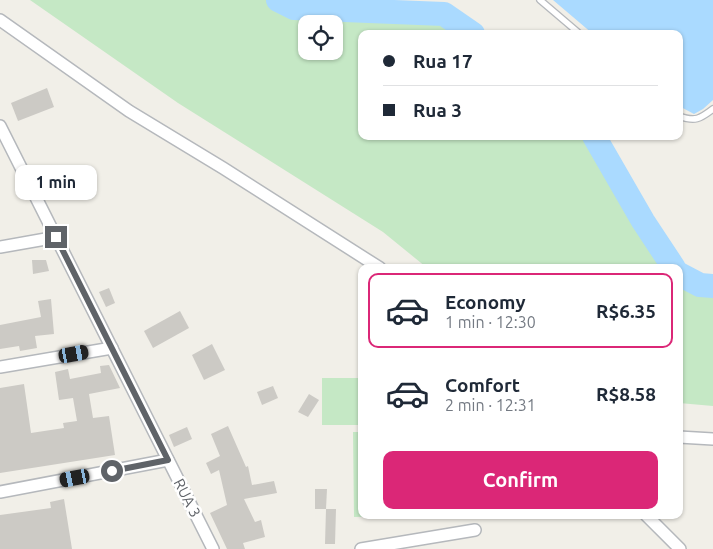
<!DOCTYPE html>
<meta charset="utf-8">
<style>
:root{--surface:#fff;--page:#f2f2f3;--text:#1f2937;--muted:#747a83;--line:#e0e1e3;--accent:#db2777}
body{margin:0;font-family:Ubuntu,sans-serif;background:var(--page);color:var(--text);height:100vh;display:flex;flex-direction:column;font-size:19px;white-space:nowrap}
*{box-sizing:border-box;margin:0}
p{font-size:16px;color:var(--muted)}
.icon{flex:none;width:28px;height:28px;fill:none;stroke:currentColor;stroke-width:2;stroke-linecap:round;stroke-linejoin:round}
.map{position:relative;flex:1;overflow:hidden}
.side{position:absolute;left:358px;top:264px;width:325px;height:255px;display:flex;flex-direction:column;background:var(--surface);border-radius:10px;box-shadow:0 1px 4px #0004}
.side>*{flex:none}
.guide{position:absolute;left:358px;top:30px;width:325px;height:110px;border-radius:10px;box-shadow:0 1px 4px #0004;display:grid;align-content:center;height:110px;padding:0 25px;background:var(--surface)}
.fabs{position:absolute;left:298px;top:15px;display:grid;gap:10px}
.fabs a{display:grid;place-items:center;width:45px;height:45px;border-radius:10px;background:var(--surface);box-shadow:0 1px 4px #0004;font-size:25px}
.end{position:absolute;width:22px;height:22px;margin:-11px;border:6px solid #5f6368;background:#fff;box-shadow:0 0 0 2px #fff}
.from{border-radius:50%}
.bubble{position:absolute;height:35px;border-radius:10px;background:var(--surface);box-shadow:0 1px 4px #0004;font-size:16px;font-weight:700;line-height:35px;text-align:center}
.car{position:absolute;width:15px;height:30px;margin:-15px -8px;border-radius:6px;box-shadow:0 0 4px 1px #0007;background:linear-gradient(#222 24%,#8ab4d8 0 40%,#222 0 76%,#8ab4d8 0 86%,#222 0)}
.guide b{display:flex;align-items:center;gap:18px;height:48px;font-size:19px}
.guide b+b{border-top:1px solid var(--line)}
.guide i{width:12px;height:12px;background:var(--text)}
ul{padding:9px 0 0;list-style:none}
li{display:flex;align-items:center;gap:15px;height:75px;margin:0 10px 8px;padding:0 15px;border:2px solid transparent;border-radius:10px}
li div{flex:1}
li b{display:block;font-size:19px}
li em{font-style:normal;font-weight:700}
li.on{border-color:var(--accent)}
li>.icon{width:45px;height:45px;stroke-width:1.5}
.button{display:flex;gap:10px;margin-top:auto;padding:10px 25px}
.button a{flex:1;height:58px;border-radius:10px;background:var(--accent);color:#fff;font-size:20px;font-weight:700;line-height:58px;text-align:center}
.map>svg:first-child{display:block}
</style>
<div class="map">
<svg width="713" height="549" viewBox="0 0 713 549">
<rect width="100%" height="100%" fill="#f1efe8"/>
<g fill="#c5e8c5" fill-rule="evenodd">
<path d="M30 0H278L294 8 444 14 473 34H361V136H594L643 221 674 267H426L383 232 178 103ZM306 24H334V51H306Z"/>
<path d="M679 274 700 285 713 286V406L679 403Z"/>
<rect x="322" y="378" width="39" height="47"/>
<path d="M353 432H361V515H401V516L354 517Z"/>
</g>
<path fill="#aadaff" d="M553 0H713V100L703 109 694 114 679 106V34H593Z"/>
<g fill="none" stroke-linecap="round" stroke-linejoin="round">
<g stroke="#aadaff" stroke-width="24">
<path d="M278 0 294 8 444 14 473 34"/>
<path d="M594 136 643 221 674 268"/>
<path d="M679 274 700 285 713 286"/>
</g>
</g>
<g fill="#cccac5">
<path d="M47 88 54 107 18 121 11 103Z"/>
<path d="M32 260H46L49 271 33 274Z"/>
<path d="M109 288 115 303 106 307 99 292Z"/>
<path d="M51 299 54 334 35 336 37 348 20 351 19 346 0 349V325L41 317 38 301Z"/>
<path d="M180 311 189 328 153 348 144 331Z"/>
<path d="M212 344 225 370 204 380 192 355Z"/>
<path d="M109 365 120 388 89 394 93 418 109 416 115 455 0 473V388L24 384 31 433 64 428 63 423 77 421 73 398 59 400 55 372 68 369 70 379 101 373 100 366Z"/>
<path d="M273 386 278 398 262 405 257 392Z"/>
<path d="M309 394 319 400 308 417 298 412Z"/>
<path d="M228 426 246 467 248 466 252 485 274 481 277 493 244 499 255 522 261 520 265 537 243 543 245 549H227L210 513 227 505 219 470 211 474 206 463 220 456 211 434Z"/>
<path d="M187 427 192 439 174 447 169 435Z"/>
<path d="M315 489H327L326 509H315Z"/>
<path d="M64 499 72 549H0V515L51 508 50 502Z"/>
<path d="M326 509H336L335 544H325Z"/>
</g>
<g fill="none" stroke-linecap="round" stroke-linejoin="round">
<g stroke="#b5b8bc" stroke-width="8">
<g id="service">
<path d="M540 0 580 34"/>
<path d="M679 116C695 122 700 119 713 109"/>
</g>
</g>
<g stroke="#b5b8bc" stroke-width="14">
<g id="minor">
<path d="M0 20 129 111 223 168 380 268"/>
<path d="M0 126 213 549"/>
<path d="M0 247 57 237"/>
<path d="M0 367 112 348"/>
<path d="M679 437 713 439"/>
<path d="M0 492 168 460"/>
<path d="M646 515 680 549"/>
<path d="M361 549 475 530"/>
</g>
</g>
<use href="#service" stroke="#fff" stroke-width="5.5"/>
<use href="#minor" stroke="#fff" stroke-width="11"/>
</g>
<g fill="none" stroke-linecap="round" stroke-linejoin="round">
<path stroke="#5f6368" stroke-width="6" d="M56 237 168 460 112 471"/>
</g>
<g text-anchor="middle" stroke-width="5" stroke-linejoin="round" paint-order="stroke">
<g font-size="15" fill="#5f6368" stroke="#fff">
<text transform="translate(187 498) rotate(63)" y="5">RUA 3</text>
</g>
</g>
</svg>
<div class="fabs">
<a><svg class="icon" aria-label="locate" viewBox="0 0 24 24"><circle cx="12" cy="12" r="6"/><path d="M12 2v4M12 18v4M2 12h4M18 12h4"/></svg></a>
</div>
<i class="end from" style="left:112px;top:471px"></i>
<i class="end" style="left:56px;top:237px"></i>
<div class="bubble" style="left:15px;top:165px;width:82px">1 min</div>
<i class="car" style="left:74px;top:354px;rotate:80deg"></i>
<i class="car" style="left:75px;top:478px;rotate:259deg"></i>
<div class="guide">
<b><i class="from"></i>Rua 17</b>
<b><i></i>Rua 3</b>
</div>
<section class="side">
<ul>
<li class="on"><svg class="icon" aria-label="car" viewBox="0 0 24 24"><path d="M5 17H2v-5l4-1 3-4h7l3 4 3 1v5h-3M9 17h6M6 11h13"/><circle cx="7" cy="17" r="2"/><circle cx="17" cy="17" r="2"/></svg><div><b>Economy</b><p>1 min · 12:30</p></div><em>R$6.35</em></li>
<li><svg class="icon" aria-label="car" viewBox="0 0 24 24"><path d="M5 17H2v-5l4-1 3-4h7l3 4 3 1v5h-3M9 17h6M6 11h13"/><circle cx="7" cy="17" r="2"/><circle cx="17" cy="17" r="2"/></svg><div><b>Comfort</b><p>2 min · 12:31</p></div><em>R$8.58</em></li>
</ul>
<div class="button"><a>Confirm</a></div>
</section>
</div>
